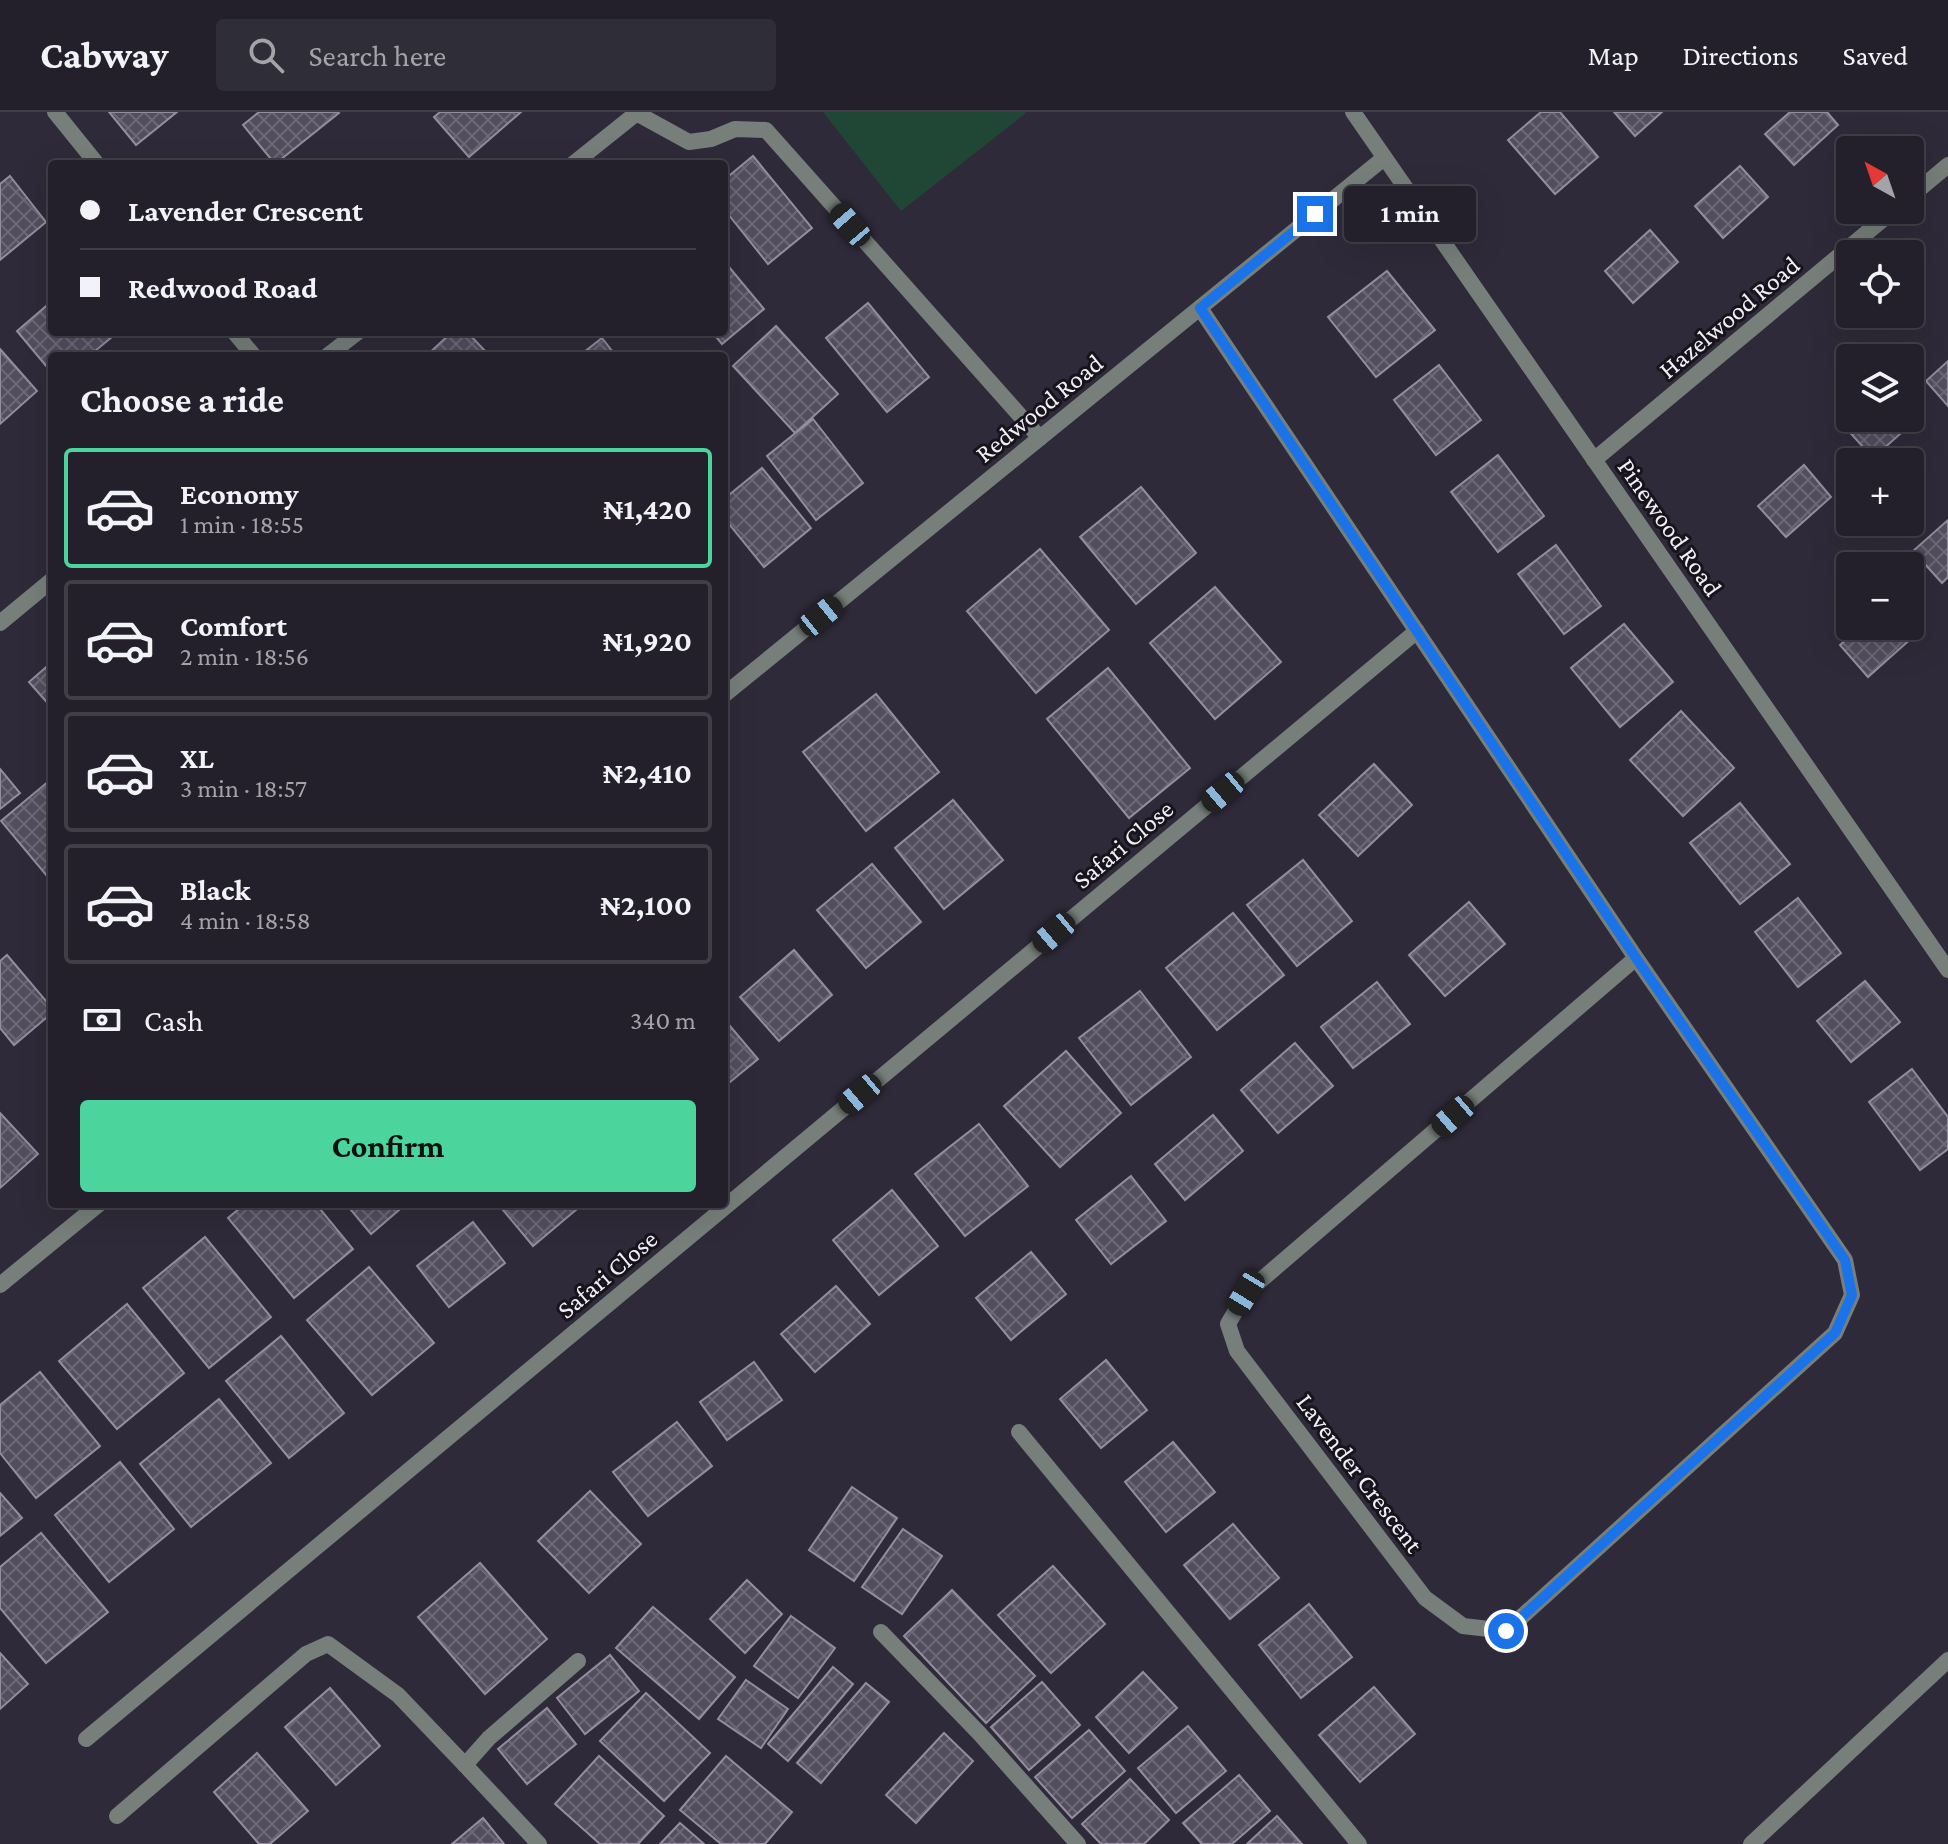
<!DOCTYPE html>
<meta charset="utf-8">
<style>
:root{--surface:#23202b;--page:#2f2d37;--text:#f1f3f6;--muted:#a3a3a9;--line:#403e47;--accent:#4bd49b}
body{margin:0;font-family:"Crimson Pro",serif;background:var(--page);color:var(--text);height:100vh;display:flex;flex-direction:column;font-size:30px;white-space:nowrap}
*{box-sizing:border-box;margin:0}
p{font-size:26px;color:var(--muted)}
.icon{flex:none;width:44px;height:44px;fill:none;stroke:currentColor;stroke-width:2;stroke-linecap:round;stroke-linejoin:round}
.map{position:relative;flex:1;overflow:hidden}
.drawer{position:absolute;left:48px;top:240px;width:680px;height:856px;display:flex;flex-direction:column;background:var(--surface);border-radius:8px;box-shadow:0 8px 32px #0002,0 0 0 2px var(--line)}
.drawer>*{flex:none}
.hud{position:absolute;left:48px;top:48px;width:680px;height:176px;border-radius:8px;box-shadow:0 8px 32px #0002,0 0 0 2px var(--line);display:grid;align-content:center;height:176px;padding:0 32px;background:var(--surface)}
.needle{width:52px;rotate:320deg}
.tools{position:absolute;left:1836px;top:24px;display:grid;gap:16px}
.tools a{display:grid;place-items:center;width:88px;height:88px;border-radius:8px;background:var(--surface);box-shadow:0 8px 32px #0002,0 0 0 2px var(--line);font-size:40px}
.end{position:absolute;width:36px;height:36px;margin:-18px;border:10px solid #1a73e8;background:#fff;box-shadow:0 0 0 4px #fff}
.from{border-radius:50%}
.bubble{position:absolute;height:56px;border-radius:8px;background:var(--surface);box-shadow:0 8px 32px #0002,0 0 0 2px var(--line);font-size:26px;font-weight:700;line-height:56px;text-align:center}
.car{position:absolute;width:24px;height:48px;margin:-24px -12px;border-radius:10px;box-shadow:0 0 6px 2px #0007;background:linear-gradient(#222 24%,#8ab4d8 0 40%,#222 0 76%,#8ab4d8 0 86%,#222 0)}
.hud b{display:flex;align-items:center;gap:28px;height:76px;font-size:30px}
.hud b+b{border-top:2px solid var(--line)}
.hud i{width:20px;height:20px;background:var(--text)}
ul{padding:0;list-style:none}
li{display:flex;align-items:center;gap:24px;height:120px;margin:0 16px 12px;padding:0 16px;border:4px solid var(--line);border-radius:8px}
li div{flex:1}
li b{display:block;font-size:30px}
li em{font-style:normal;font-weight:700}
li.on{border-color:var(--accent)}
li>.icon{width:72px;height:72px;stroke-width:1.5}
h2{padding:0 32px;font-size:36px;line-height:96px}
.pay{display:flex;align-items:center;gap:20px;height:88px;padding:0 32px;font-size:30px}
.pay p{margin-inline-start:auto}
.primary-button{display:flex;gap:16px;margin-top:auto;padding:16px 32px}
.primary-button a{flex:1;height:92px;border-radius:8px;background:var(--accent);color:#111;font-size:32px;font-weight:700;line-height:92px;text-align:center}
header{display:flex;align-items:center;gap:48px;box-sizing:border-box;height:112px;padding:0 40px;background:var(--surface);border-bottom:2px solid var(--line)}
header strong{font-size:38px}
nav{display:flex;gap:44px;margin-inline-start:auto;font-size:28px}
.search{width:560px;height:72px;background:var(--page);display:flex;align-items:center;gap:20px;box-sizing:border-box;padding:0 28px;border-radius:8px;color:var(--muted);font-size:30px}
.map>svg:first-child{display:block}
</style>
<header>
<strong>Cabway</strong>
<div class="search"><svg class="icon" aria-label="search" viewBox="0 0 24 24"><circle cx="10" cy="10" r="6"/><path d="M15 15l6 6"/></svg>Search here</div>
<nav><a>Map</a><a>Directions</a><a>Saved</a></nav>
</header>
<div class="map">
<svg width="1948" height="1732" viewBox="0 0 1948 1732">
<defs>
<pattern id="building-cross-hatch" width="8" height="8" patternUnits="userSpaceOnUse" patternTransform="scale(2)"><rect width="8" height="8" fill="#534e5e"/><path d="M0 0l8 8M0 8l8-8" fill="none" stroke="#6c6876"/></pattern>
</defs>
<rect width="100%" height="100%" fill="#2f2a39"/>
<path fill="#204735" d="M823 0H1025L1026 1 901 99Z"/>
<g fill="url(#building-cross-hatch)" stroke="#938d9f" stroke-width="2">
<path d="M109 0H177L136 33Z"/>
<path d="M259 0H338L339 1 275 52 243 13Z"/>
<path d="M440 0H521L469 45 434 5Z"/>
<path d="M1541 0H1560L1598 45 1555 82 1508 28Z"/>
<path d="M1614 0H1662L1635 24Z"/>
<path d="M1790 0H1827L1838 13 1794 53 1765 22Z"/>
<path d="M753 44 812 116 768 152 724 97V68Z"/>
<path d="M1740 54 1768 85 1723 126 1695 94Z"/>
<path d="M10 64 46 110 0 148V72Z"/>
<path d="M1650 118 1678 150 1633 191 1605 159Z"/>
<path d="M724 149 764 197 722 232 712 220H724Z"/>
<path d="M1387 159 1435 218 1376 265 1328 205Z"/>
<path d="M52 189V220H118L89 244H52V261L17 219Z"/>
<path d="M868 191 929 265 887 300 826 226Z"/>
<path d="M776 214 838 282 795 321 733 254Z"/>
<path d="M452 220H467L490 244H426Z"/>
<path d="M602 226 616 244H579Z"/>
<path d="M0 237 37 279 0 312Z"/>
<path d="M1948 249V294L1926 269Z"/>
<path d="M1439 253 1481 308 1436 343 1394 288Z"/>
<path d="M1910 297 1918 306 1873 346 1845 315 1855 306H1910Z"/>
<path d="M813 307 863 371 816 408 767 344Z"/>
<path d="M1498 343 1544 404 1498 440 1451 380Z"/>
<path d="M1804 353 1831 385 1786 425 1758 394Z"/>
<path d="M762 356 811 416 764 455 724 406V387Z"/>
<path d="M1141 375 1196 441 1136 492 1080 425Z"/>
<path d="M1948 408V465L1942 471 1913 439Z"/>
<path d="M1556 433 1601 494 1564 522 1518 462Z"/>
<path d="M1040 437 1109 518 1036 581 967 499Z"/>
<path d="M1215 475 1281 550 1215 607 1150 531Z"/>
<path d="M1624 512 1673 570 1620 615 1571 556Z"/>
<path d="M1861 514H1904L1913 525 1868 565 1840 533Z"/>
<path d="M52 550V596L29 570Z"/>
<path d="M1108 556 1190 656 1129 706 1047 607Z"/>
<path d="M876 582 939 660 866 719 803 640Z"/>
<path d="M1681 599 1734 656 1683 704 1630 648Z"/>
<path d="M1374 652 1412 693 1358 744 1319 703Z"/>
<path d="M0 657 20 681 0 697Z"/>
<path d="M50 668 52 670V770L1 709Z"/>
<path d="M953 688 1003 748 944 797 895 736Z"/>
<path d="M1740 691 1790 752 1740 792 1690 731Z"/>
<path d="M1303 748 1352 809 1297 854 1247 793Z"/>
<path d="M872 752 921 810 866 856 817 798Z"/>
<path d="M1798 786 1841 841 1798 875 1755 820Z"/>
<path d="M1469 790 1505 832 1445 884 1409 843Z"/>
<path d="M1233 801 1284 863 1217 918 1166 856Z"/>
<path d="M794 838 832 883 779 929 740 885Z"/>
<path d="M7 843 52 896V901L14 933 0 916V849Z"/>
<path d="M1865 869 1900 910 1851 950 1817 909Z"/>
<path d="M1377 870 1410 912 1353 956 1321 915Z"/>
<path d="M1140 879 1191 945 1131 993 1079 926Z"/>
<path d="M724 907 758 947 724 975Z"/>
<path d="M1295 931 1333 974 1278 1021 1241 978Z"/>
<path d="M1066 939 1121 1001 1060 1055 1004 994Z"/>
<path d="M1912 957 1948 1005V1037L1920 1058 1869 990Z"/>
<path d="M0 1001 38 1042 0 1076Z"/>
<path d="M1213 1003 1243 1039 1185 1088 1155 1052Z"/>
<path d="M979 1012 1028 1074 965 1124 915 1062Z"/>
<path d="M1131 1064 1166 1109 1111 1152 1076 1108Z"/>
<path d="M892 1078 938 1134 879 1183 833 1128Z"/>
<path d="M245 1092H316L353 1137 294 1186 228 1106Z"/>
<path d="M346 1092H406L371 1122Z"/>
<path d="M498 1092H583L533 1134Z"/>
<path d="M473 1110 505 1151 449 1195 417 1154Z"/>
<path d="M205 1125 271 1205 209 1256 143 1176Z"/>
<path d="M1031 1140 1066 1182 1011 1228 976 1186Z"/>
<path d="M369 1155 434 1231 372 1283 307 1208Z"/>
<path d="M836 1174 870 1212 815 1260 781 1222Z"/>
<path d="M127 1192 184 1261 117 1317 59 1249Z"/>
<path d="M281 1224 344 1301 289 1346 226 1269Z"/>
<path d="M1106 1248 1147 1298 1101 1336 1060 1287Z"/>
<path d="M754 1250 782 1288 727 1328 700 1290Z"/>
<path d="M40 1260 100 1334 36 1386 0 1341V1293Z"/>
<path d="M219 1287 271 1351 191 1415 140 1352Z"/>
<path d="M677 1310 712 1354 648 1404 613 1360Z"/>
<path d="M1173 1330 1215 1380 1166 1420 1125 1370Z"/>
<path d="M120 1350 174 1417 109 1470 55 1403Z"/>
<path d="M852 1375 897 1406 854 1469 809 1438Z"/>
<path d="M590 1379 641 1432 589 1481 538 1429Z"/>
<path d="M0 1381 22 1406 0 1424Z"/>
<path d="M1233 1412 1279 1466 1230 1507 1184 1453Z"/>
<path d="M903 1417 942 1444 902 1502 862 1475Z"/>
<path d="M41 1421 108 1500 46 1551 0 1496V1455Z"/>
<path d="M480 1451 547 1527 485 1582 418 1505Z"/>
<path d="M1053 1454 1105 1512 1051 1561 998 1503Z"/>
<path d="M747 1468 782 1502 745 1541 710 1507Z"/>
<path d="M952 1478 1035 1564 986 1611 904 1524Z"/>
<path d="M1309 1492 1352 1545 1301 1586 1259 1533Z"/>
<path d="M653 1495 735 1565 699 1607 616 1536Z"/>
<path d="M791 1504 835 1536 798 1586 754 1554Z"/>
<path d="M0 1541 28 1572 0 1597Z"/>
<path d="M610 1543 639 1579 585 1622 557 1586Z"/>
<path d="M833 1555 853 1572 788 1649 768 1632Z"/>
<path d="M1143 1560 1177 1596 1129 1641 1096 1605Z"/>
<path d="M746 1568 788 1597 761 1636 718 1607Z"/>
<path d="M1042 1570 1080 1613 1029 1658 991 1615Z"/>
<path d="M866 1571 889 1590 821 1671 797 1651Z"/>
<path d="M1374 1575 1415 1622 1360 1670 1319 1623Z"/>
<path d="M330 1576 380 1634 336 1673 285 1615Z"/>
<path d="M646 1581 710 1641 664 1689 600 1629Z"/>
<path d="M547 1596 576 1632 527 1672 498 1637Z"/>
<path d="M1188 1614 1226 1659 1176 1701 1138 1656Z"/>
<path d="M1089 1618 1125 1659 1072 1706 1035 1665Z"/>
<path d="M944 1621 973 1649 916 1711 886 1683Z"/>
<path d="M257 1641 308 1699 270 1732H259L214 1680Z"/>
<path d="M599 1644 664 1704 638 1732H600L555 1692Z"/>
<path d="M726 1644 792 1700 765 1732H721L680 1698Z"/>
<path d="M1239 1663 1270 1699 1232 1732H1202L1183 1711Z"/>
<path d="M1130 1667 1169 1708 1144 1732H1101L1082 1712Z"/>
<path d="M1277 1704 1302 1732H1247Z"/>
<path d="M483 1706 504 1732H452Z"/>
<path d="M680 1711 704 1732H660Z"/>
</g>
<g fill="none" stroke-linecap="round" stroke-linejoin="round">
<path stroke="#767f7a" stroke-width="16" d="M1751 1732 1948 1548"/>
<g stroke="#767f7a" stroke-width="16">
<path d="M55 0 97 52"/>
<path d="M1353 0 1948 858"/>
<path d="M638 2 689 30 711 27 735 17 766 18 1040 326"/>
<path d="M573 52 638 0"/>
<path d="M1910 85 1948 53"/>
<path d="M1200 196 1636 846 1845 1148 1852 1183 1835 1221 1506 1519 1463 1514 1425 1486 1237 1239 1228 1212 1246 1181 1636 846"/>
<path d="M234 220 254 244"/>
<path d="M327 244 358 220"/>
<path d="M1594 348 1894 98"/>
<path d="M0 511 52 468"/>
<path d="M724 583 1384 46"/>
<path d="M0 1173 99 1092"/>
<path d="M1019 1320 1359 1732"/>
<path d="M881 1520 979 1621 1078 1732"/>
<path d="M86 1627 1417 519"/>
<path d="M117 1704 306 1542 328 1532 398 1583 465 1653"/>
<path d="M539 1732 465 1653 489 1626 578 1549"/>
</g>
</g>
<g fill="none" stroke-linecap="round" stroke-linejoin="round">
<path stroke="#1a73e8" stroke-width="10" d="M1315 102 1200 196 1636 846 1845 1148 1852 1183 1835 1221 1506 1519"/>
</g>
<g text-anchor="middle" stroke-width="6" stroke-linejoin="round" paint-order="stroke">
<g font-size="26" fill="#f2eff9" stroke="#17141b">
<text transform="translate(1729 205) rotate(-40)" y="9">Hazelwood Road</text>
<text transform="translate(1039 296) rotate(-39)" y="9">Redwood Road</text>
<text transform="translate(1670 415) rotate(55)" y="9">Pinewood Road</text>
<text transform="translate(1123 732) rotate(-40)" y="9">Safari Close</text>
<text transform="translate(607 1162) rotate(-40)" y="9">Safari Close</text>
<text transform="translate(1360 1361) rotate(53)" y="9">Lavender Crescent</text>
</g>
</g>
</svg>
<div class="tools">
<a><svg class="needle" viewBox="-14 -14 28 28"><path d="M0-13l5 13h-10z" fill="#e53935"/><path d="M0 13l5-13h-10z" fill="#a3a3a9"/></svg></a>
<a><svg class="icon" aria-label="locate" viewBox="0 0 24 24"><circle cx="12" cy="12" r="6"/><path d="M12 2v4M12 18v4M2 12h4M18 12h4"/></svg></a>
<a><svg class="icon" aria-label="layers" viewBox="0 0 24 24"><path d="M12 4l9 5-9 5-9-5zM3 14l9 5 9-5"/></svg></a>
<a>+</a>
<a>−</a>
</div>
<i class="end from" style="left:1506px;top:1519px"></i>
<i class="end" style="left:1315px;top:102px"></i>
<div class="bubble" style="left:1344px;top:74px;width:132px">1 min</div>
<i class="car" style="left:850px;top:113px;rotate:319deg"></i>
<i class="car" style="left:821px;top:504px;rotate:51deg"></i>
<i class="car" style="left:1223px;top:680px;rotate:230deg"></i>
<i class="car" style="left:1054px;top:821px;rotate:230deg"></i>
<i class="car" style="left:860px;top:982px;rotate:230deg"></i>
<i class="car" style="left:1453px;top:1004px;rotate:229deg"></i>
<i class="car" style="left:1246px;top:1181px;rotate:211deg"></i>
<div class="hud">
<b><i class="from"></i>Lavender Crescent</b>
<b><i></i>Redwood Road</b>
</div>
<section class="drawer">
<h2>Choose a ride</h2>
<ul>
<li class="on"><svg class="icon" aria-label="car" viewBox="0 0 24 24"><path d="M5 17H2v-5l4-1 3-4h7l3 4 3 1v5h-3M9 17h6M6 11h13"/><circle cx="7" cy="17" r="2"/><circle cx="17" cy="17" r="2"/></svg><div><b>Economy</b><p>1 min · 18:55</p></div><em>₦1,420</em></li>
<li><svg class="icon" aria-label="car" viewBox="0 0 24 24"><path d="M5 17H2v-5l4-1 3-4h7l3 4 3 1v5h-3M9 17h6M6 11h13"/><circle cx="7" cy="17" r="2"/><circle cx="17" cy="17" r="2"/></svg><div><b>Comfort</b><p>2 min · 18:56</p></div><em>₦1,920</em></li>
<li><svg class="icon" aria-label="car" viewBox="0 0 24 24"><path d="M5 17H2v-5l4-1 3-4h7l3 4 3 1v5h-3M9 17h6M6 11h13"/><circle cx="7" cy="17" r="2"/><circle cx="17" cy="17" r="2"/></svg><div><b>XL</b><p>3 min · 18:57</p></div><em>₦2,410</em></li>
<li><svg class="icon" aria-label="car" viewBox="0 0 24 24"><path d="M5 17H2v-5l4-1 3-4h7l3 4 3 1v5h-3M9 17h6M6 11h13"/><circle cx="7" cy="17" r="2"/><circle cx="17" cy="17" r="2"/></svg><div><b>Black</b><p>4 min · 18:58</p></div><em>₦2,100</em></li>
</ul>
<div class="pay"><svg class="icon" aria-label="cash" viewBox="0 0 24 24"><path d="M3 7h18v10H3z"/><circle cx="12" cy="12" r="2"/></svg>Cash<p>340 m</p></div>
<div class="primary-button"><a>Confirm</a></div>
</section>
</div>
